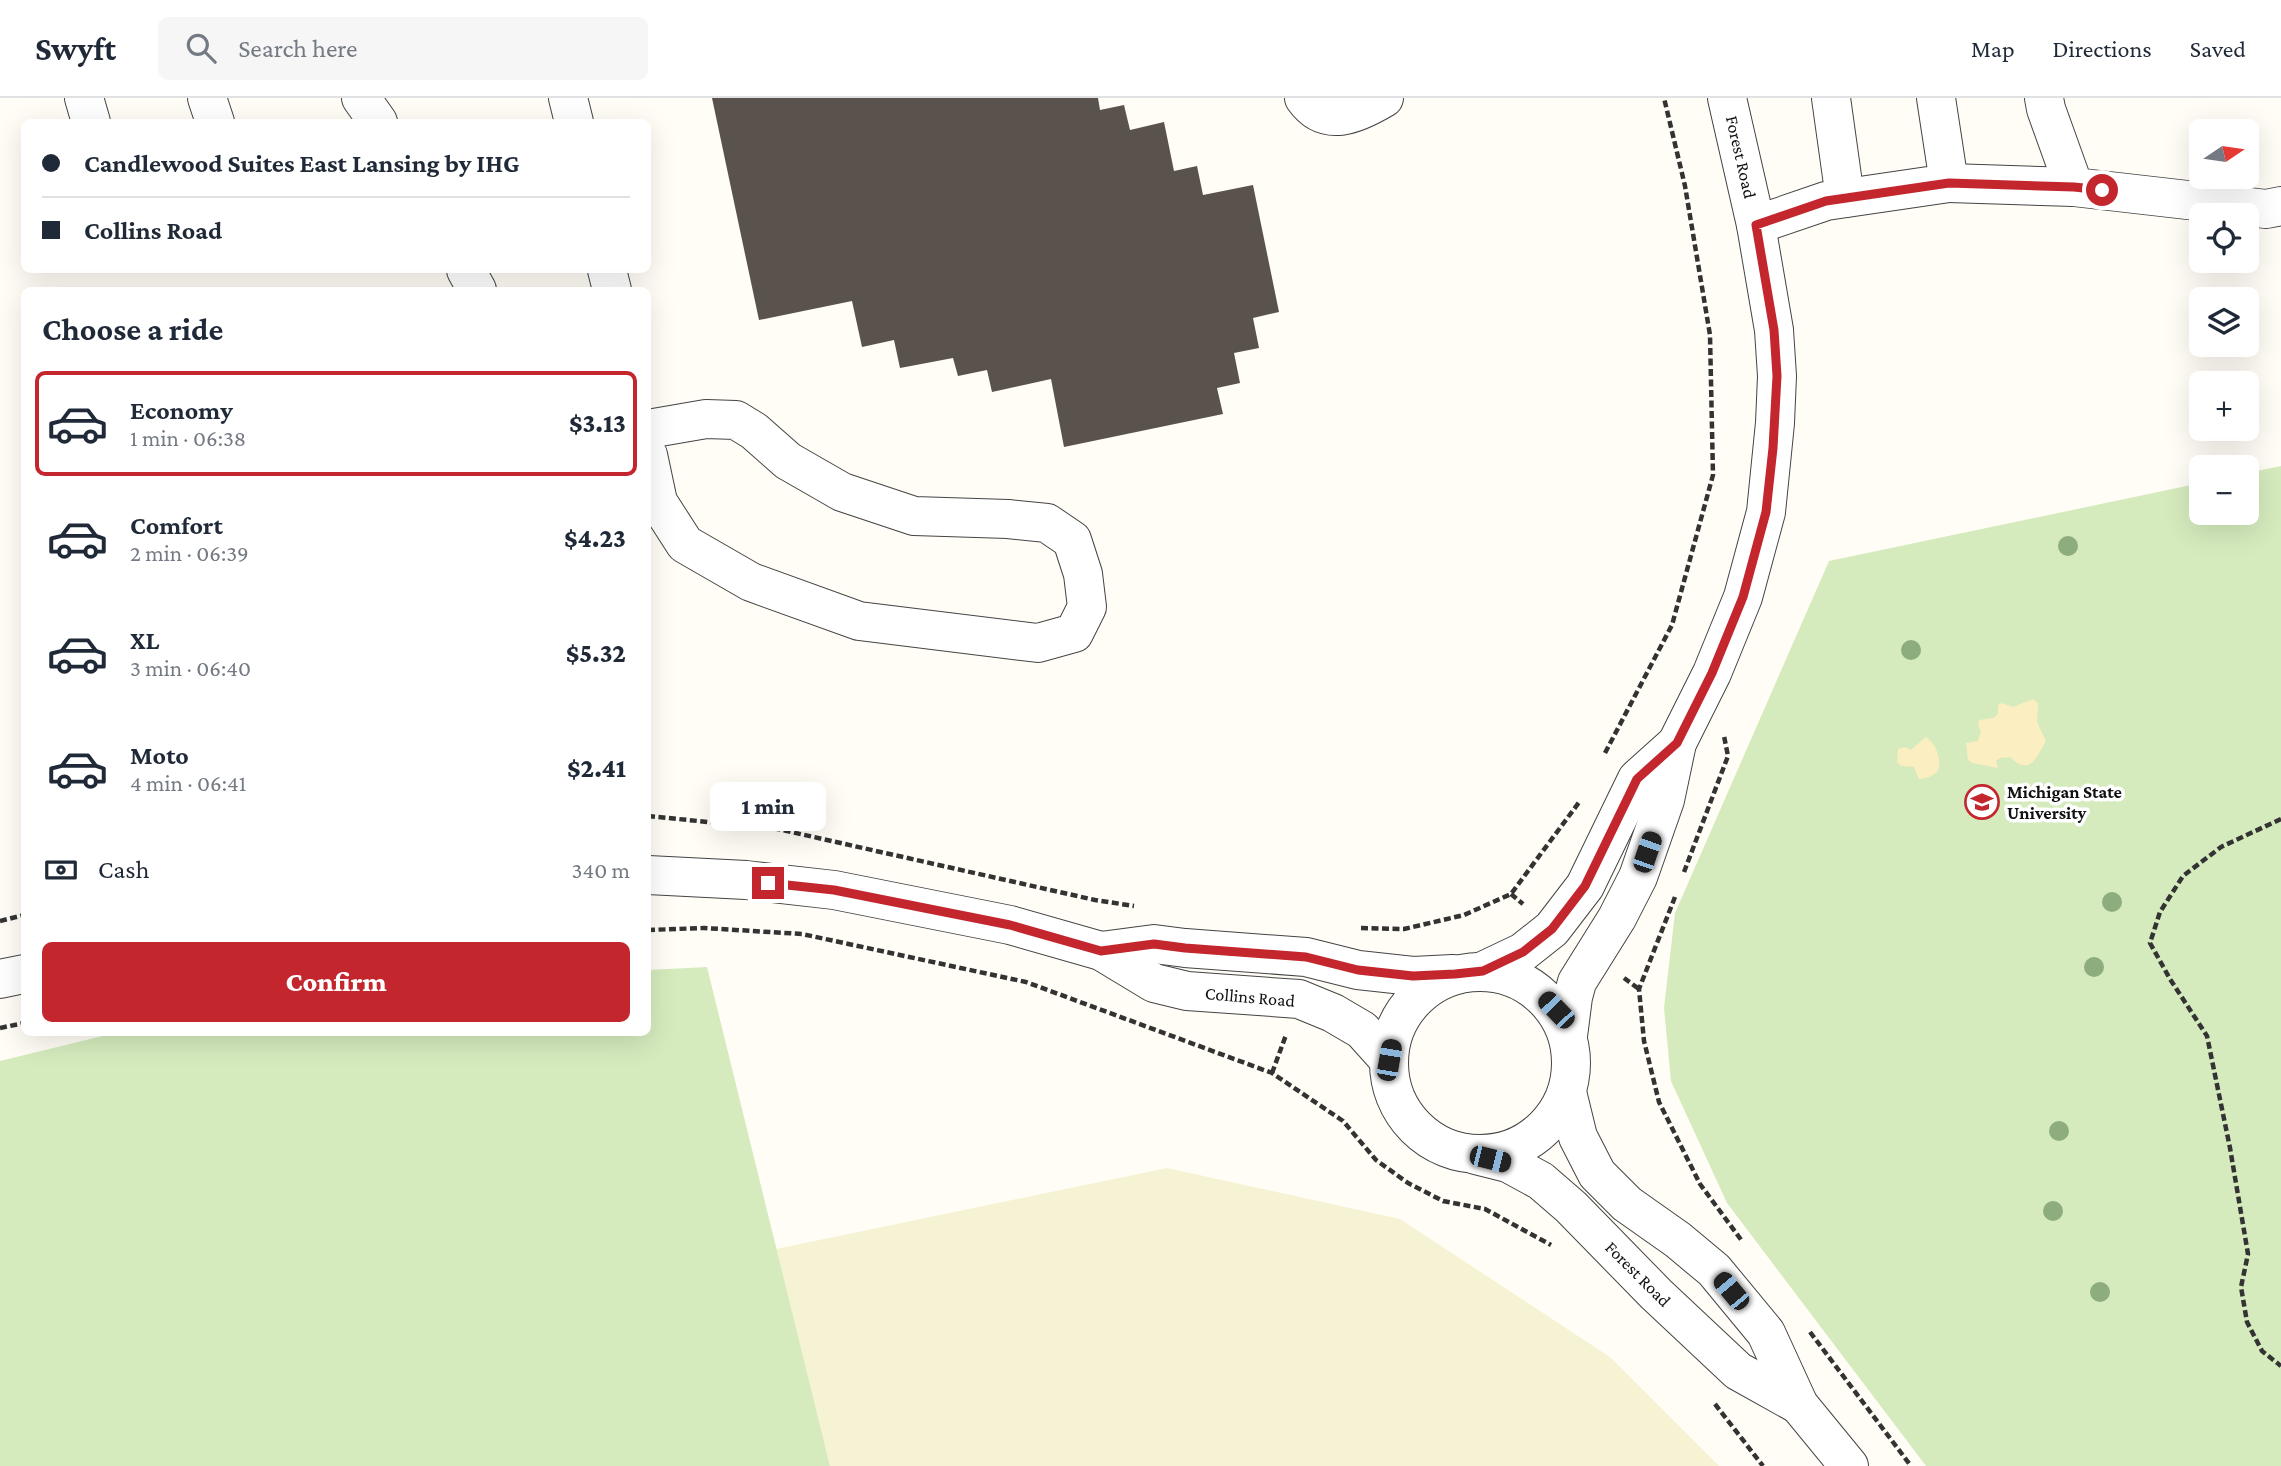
<!DOCTYPE html>
<meta charset="utf-8">
<style>
:root{--surface:#fff;--page:#f6f6f7;--text:#1f2937;--muted:#747a83;--line:#e0e1e3;--accent:#c4262e}
body{margin:0;font-family:"Crimson Pro",serif;background:var(--page);color:var(--text);height:100vh;display:flex;flex-direction:column;font-size:26px;white-space:nowrap}
*{box-sizing:border-box;margin:0}
p{font-size:23px;color:var(--muted)}
.icon{flex:none;width:38px;height:38px;fill:none;stroke:currentColor;stroke-width:2;stroke-linecap:round;stroke-linejoin:round}
.map{position:relative;flex:1;overflow:hidden}
.details{position:absolute;left:21px;top:189px;width:630px;height:749px;display:flex;flex-direction:column;background:var(--surface);border-radius:10px;box-shadow:0 7px 28px #0002}
.details>*{flex:none}
.top-card{position:absolute;left:21px;top:21px;width:630px;height:154px;border-radius:10px;box-shadow:0 7px 28px #0002;display:grid;align-content:center;height:154px;padding:0 21px;background:var(--surface)}
.needle{width:46px;rotate:77deg}
.buttons{position:absolute;left:2189px;top:21px;display:grid;gap:14px}
.buttons a{display:grid;place-items:center;width:70px;height:70px;border-radius:10px;background:var(--surface);box-shadow:0 7px 28px #0002;font-size:35px}
.end{position:absolute;width:32px;height:32px;margin:-16px;border:9px solid #c4262e;background:#fff;box-shadow:0 0 0 4px #fff}
.from{border-radius:50%}
.bubble{position:absolute;height:49px;border-radius:10px;background:var(--surface);box-shadow:0 7px 28px #0002;font-size:23px;font-weight:800;line-height:49px;text-align:center}
.car{position:absolute;width:21px;height:42px;margin:-21px -10px;border-radius:9px;box-shadow:0 0 5px 2px #0007;background:linear-gradient(#222 24%,#8ab4d8 0 40%,#222 0 76%,#8ab4d8 0 86%,#222 0)}
.top-card b{display:flex;align-items:center;gap:24px;height:66px;font-size:26px}
.top-card b+b{border-top:2px solid var(--line)}
.top-card i{width:18px;height:18px;background:var(--text)}
ul{padding:0;list-style:none}
li{display:flex;align-items:center;gap:21px;height:105px;margin:0 14px 10px;padding:0 7px;border:4px solid transparent;border-radius:10px}
li div{flex:1}
li b{display:block;font-size:26px}
li em{font-style:normal;font-weight:800}
li.on{border-color:var(--accent)}
li>.icon{width:63px;height:63px;stroke-width:1.5}
h2{padding:0 21px;font-size:32px;line-height:84px}
.pay{display:flex;align-items:center;gap:18px;height:77px;padding:0 21px;font-size:26px}
.pay p{margin-inline-start:auto}
.action{display:flex;gap:14px;margin-top:auto;padding:14px 21px}
.action a{flex:1;height:80px;border-radius:10px;background:var(--accent);color:#fff;font-size:28px;font-weight:800;line-height:80px;text-align:center}
header{display:flex;align-items:center;gap:42px;box-sizing:border-box;height:98px;padding:0 35px;background:var(--surface);border-bottom:2px solid var(--line)}
header strong{font-size:33px}
nav{display:flex;gap:38px;margin-inline-start:auto;font-size:24px}
.search{width:490px;height:63px;background:var(--page);display:flex;align-items:center;gap:18px;box-sizing:border-box;padding:0 24px;border-radius:10px;color:var(--muted);font-size:26px}
.map>svg:first-child{display:block}
</style>
<header>
<strong>Swyft</strong>
<div class="search"><svg class="icon" aria-label="search" viewBox="0 0 24 24"><circle cx="10" cy="10" r="6"/><path d="M15 15l6 6"/></svg>Search here</div>
<nav><a>Map</a><a>Directions</a><a>Saved</a></nav>
</header>
<div class="map">
<svg width="2281" height="1368" viewBox="0 0 2281 1368">
<rect width="100%" height="100%" fill="#fffdf5"/>
<path fill="#f6f3d4" d="M1167 1070 1400 1121 1610 1259 1719 1368H830L776 1151Z"/>
<g fill="#d5ebbd">
<path d="M2281 368V1368H1926L1727 1105 1671 983 1664 910 1675 815 1829 463 2201 385 2202 415H2247V375Z"/>
<path d="M707 869 830 1368H0V963L119 934H648V872Z"/>
</g>
<g fill="#fbeec1">
<path d="M2033 601 2038 605 2037 624 2046 643C2036 660 2030 679 2010 659L2000 660 1996 663 1998 670 1972 665 1968 662 1966 645 1978 643 1981 633 1978 627 1979 622 1994 620 1998 616V607L2002 605 2013 609Z"/>
<path d="M1926 639C1936 644 1944 666 1936 675 1931 679 1925 680 1919 681L1914 669 1901 668 1897 664 1898 651 1905 649 1911 652Z"/>
</g>
<path fill="#5a524d" d="M712 0H1098L1100 12 1124 7 1130 32 1164 24 1174 73 1197 68 1203 97 1253 87 1279 214 1253 220 1259 250 1234 255 1240 285 1217 290 1223 316 1064 349 1051 281 992 294 987 272 958 278 953 260 900 270 894 242 862 249 852 203 759 222Z"/>
<g fill="none" stroke-linecap="round" stroke-linejoin="round">
<g stroke="#444" stroke-width="40">
<g id="minor">
<path d="M84 0 91 24"/>
<path d="M207 0 215 24"/>
<path d="M361 0 378 24"/>
<path d="M568 0 574 24"/>
<path d="M1304 0C1326 31 1357 16 1384 0"/>
<path d="M1831 0 1845 100"/>
<path d="M2044 0 2046 11 2074 89 2266 111 2281 108"/>
<path d="M1949 85 2074 89"/>
<path d="M1756 127 1826 103 1949 85 1936 0"/>
<path d="M466 172 477 192"/>
<path d="M607 172 612 192"/>
<path d="M648 331 706 321 736 322 754 333 788 363 842 394 914 418 1008 421 1047 425 1072 442 1083 476 1087 509 1074 535 1038 545 859 523 751 484 685 446 658 404 648 357"/>
<path d="M648 777 746 782 834 792 1010 827 1101 853 1154 885 1187 893 1299 901 1333 915 1362 932 1389 962"/>
<path d="M1101 853 1154 846 1185 850 1306 859 1358 872 1413 878 1453 876"/>
<path d="M1483 873 1523 854 1552 831 1585 788 1637 681 1677 645"/>
<circle cx="1480" cy="965" r="91"/>
<path d="M0 881 24 876"/>
<path d="M1568 938 1573 899 1577 884 1617 820 1638 779 1665 702 1677 645 1712 575 1743 499 1766 414 1775 325 1777 278 1774 232 1756 127 1727 0"/>
<path d="M1567 994 1578 1039 1597 1076 1627 1106 1678 1142 1714 1172 1766 1235 1799 1307 1849 1368"/>
<path d="M1476 1057 1508 1065 1541 1083 1571 1109 1656 1196 1738 1273 1799 1307"/>
</g>
</g>
<g stroke="#333" stroke-width="4.5" stroke-dasharray="7 3.5" stroke-linecap="butt">
<path d="M1605 655 1672 527 1713 377 1710 237 1685 88 1664 0"/>
<path d="M648 718 778 731 1095 802 1134 808"/>
<path d="M2281 721 2221 749 2183 778 2160 814 2150 845 2170 881 2207 938 2230 1050 2248 1156 2241 1189 2247 1224 2262 1253 2281 1268"/>
<path d="M1684 774 1728 658 1724 638"/>
<path d="M1511 796 1523 806"/>
<path d="M1675 799 1639 891 1644 943 1659 1004 1700 1086 1742 1143"/>
<path d="M0 823 24 817"/>
<path d="M1361 830 1404 831 1464 817 1511 796 1580 703"/>
<path d="M648 832 704 830 802 836 1026 884 1272 975 1343 1023 1376 1062 1408 1085 1443 1103 1485 1111 1551 1147"/>
<path d="M1624 880 1639 891"/>
<path d="M0 930 24 925"/>
<path d="M1272 975 1286 937"/>
<path d="M1810 1234 1911 1368"/>
<path d="M1715 1306 1763 1368"/>
</g>
<use href="#minor" stroke="#fff" stroke-width="38"/>
</g>
<g fill="#8dad7f">
<circle cx="2068" cy="448" r="10"/>
<circle cx="1911" cy="552" r="10"/>
<circle cx="2112" cy="804" r="10"/>
<circle cx="2094" cy="869" r="10"/>
<circle cx="2059" cy="1033" r="10"/>
<circle cx="2053" cy="1113" r="10"/>
<circle cx="2100" cy="1194" r="10"/>
</g>
<g fill="none" stroke-linecap="round" stroke-linejoin="round">
<path stroke="#c4262e" stroke-width="9" d="M768 785 834 792 1010 827 1101 853 1154 846 1185 850 1306 859 1358 872 1413 878 1455 876 1483 873 1523 854 1552 831 1585 788 1637 681 1677 645 1712 575 1743 499 1766 414 1773 350 1777 278 1774 232 1756 127 1826 103 1949 85 2074 89 2102 92"/>
</g>
<defs>
<g id="university-ring" transform="scale(1.75)"><circle r="9.5" fill="#fff" stroke="#c4262e" stroke-width="1.5"/><path d="M0-5L7-2L0 1L-7-2ZM-4 1L0 2.5L4 1V4Q0 6-4 4Z" fill="#c4262e"/></g>
</defs>
<g fill-rule="evenodd">
<use href="#university-ring" x="1982" y="704"/>
</g>
<g text-anchor="middle" stroke-width="7" stroke-linejoin="round" paint-order="stroke">
<g font-size="18" fill="#111" stroke="#fff">
<text transform="translate(1741 59) rotate(77)" y="6">Forest Road</text>
<text transform="translate(1250 899) rotate(5)" y="6">Collins Road</text>
<text transform="translate(1638 1176) rotate(45)" y="6">Forest Road</text>
</g>
<g font-size="18" font-weight="bold" fill="#111" stroke="#fff" text-anchor="start">
<text x="2007" y="700">Michigan State<tspan x="2007" dy="21">University</tspan></text>
</g>
</g>
</svg>
<div class="buttons">
<a><svg class="needle" viewBox="-14 -14 28 28"><path d="M0-13l5 13h-10z" fill="#e53935"/><path d="M0 13l5-13h-10z" fill="#747a83"/></svg></a>
<a><svg class="icon" aria-label="locate" viewBox="0 0 24 24"><circle cx="12" cy="12" r="6"/><path d="M12 2v4M12 18v4M2 12h4M18 12h4"/></svg></a>
<a><svg class="icon" aria-label="layers" viewBox="0 0 24 24"><path d="M12 4l9 5-9 5-9-5zM3 14l9 5 9-5"/></svg></a>
<a>+</a>
<a>−</a>
</div>
<i class="end from" style="left:2102px;top:92px"></i>
<i class="end" style="left:768px;top:785px"></i>
<div class="bubble" style="left:710px;top:684px;width:116px">1 min</div>
<i class="car" style="left:1647px;top:754px;rotate:19deg"></i>
<i class="car" style="left:1556px;top:912px;rotate:316deg"></i>
<i class="car" style="left:1389px;top:962px;rotate:10deg"></i>
<i class="car" style="left:1490px;top:1061px;rotate:104deg"></i>
<i class="car" style="left:1731px;top:1193px;rotate:320deg"></i>
<div class="top-card">
<b><i class="from"></i>Candlewood Suites East Lansing by IHG</b>
<b><i></i>Collins Road</b>
</div>
<section class="details">
<h2>Choose a ride</h2>
<ul>
<li class="on"><svg class="icon" aria-label="car" viewBox="0 0 24 24"><path d="M5 17H2v-5l4-1 3-4h7l3 4 3 1v5h-3M9 17h6M6 11h13"/><circle cx="7" cy="17" r="2"/><circle cx="17" cy="17" r="2"/></svg><div><b>Economy</b><p>1 min · 06:38</p></div><em>$3.13</em></li>
<li><svg class="icon" aria-label="car" viewBox="0 0 24 24"><path d="M5 17H2v-5l4-1 3-4h7l3 4 3 1v5h-3M9 17h6M6 11h13"/><circle cx="7" cy="17" r="2"/><circle cx="17" cy="17" r="2"/></svg><div><b>Comfort</b><p>2 min · 06:39</p></div><em>$4.23</em></li>
<li><svg class="icon" aria-label="car" viewBox="0 0 24 24"><path d="M5 17H2v-5l4-1 3-4h7l3 4 3 1v5h-3M9 17h6M6 11h13"/><circle cx="7" cy="17" r="2"/><circle cx="17" cy="17" r="2"/></svg><div><b>XL</b><p>3 min · 06:40</p></div><em>$5.32</em></li>
<li><svg class="icon" aria-label="car" viewBox="0 0 24 24"><path d="M5 17H2v-5l4-1 3-4h7l3 4 3 1v5h-3M9 17h6M6 11h13"/><circle cx="7" cy="17" r="2"/><circle cx="17" cy="17" r="2"/></svg><div><b>Moto</b><p>4 min · 06:41</p></div><em>$2.41</em></li>
</ul>
<div class="pay"><svg class="icon" aria-label="cash" viewBox="0 0 24 24"><path d="M3 7h18v10H3z"/><circle cx="12" cy="12" r="2"/></svg>Cash<p>340 m</p></div>
<div class="action"><a>Confirm</a></div>
</section>
</div>
